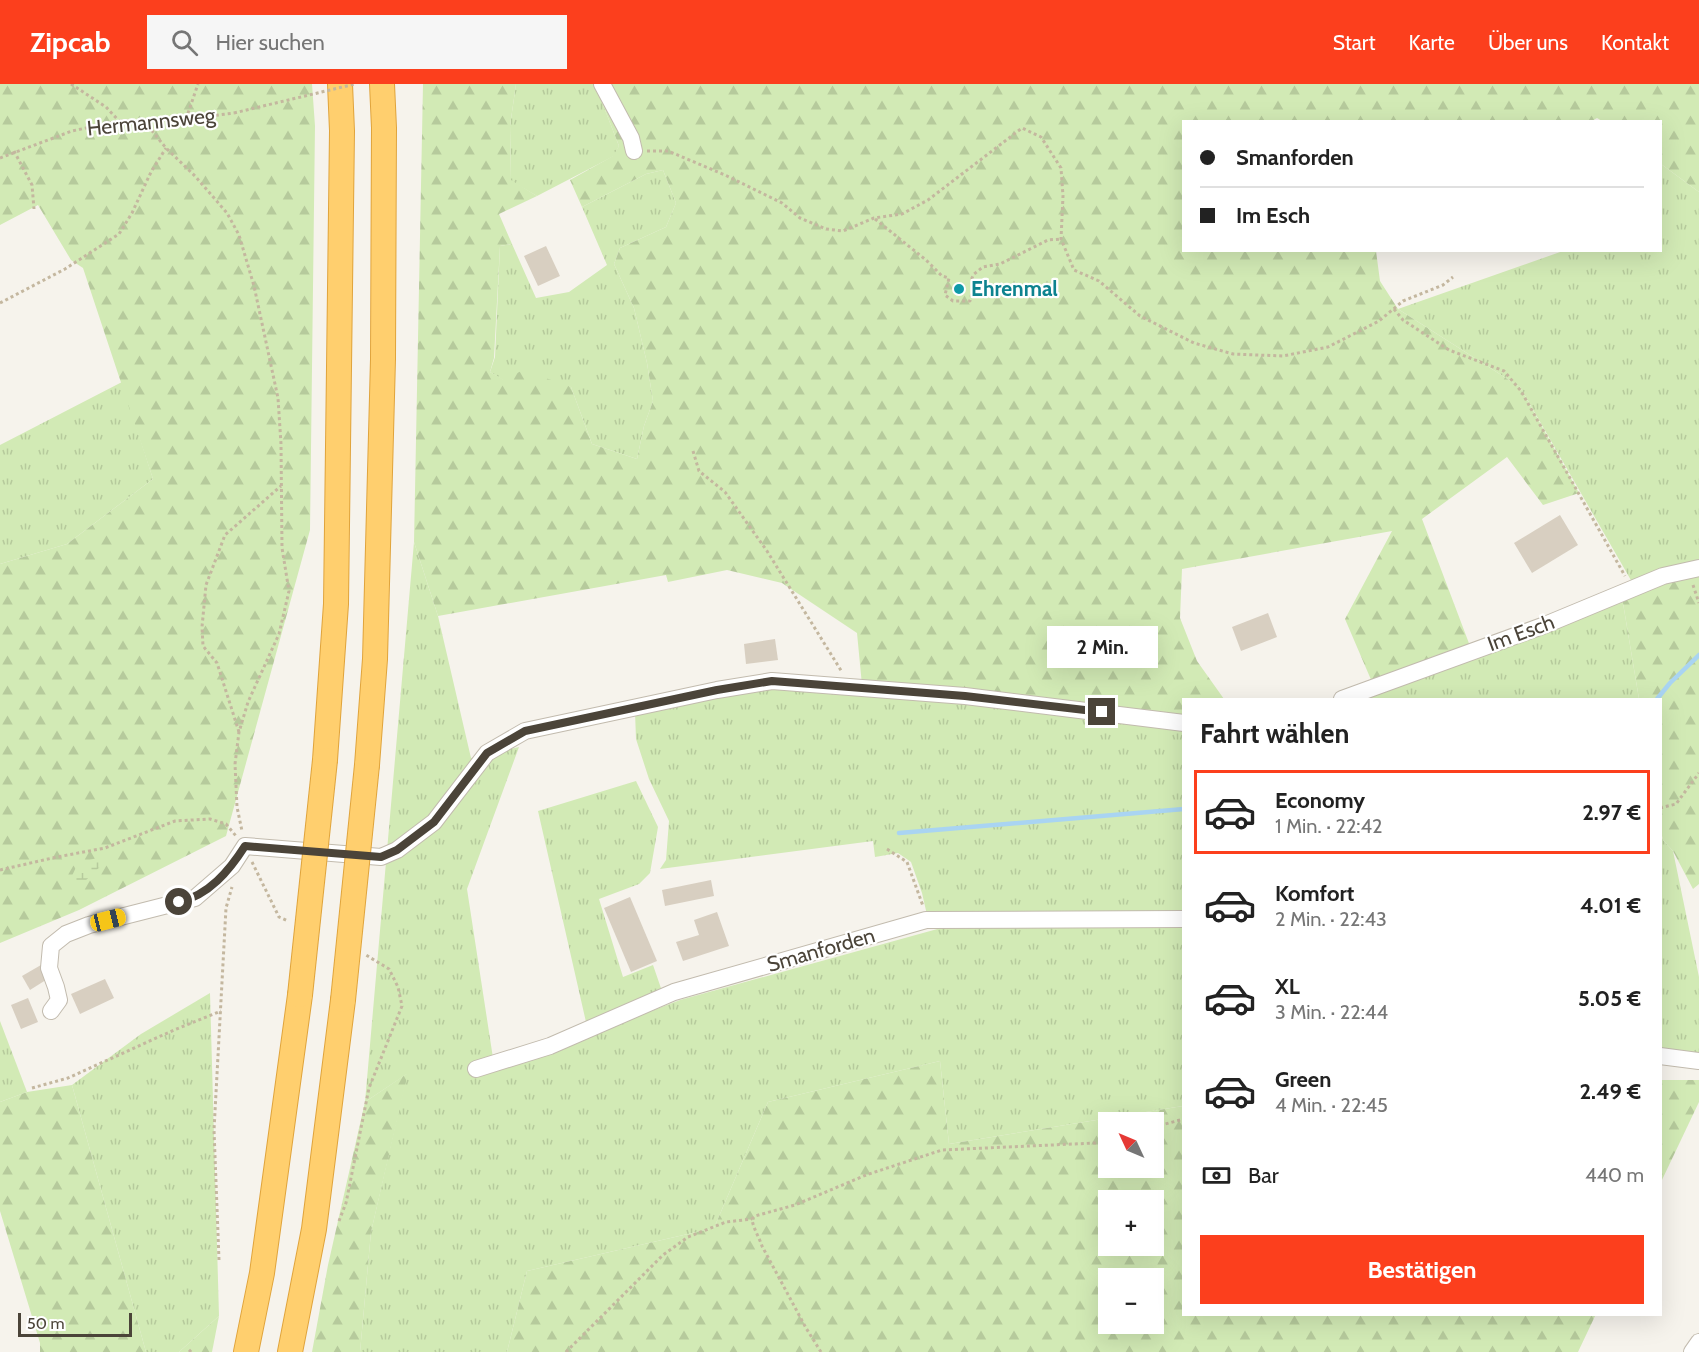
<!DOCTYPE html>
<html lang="de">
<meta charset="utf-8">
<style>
:root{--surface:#fff;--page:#f6f6f6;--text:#222;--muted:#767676;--line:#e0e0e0;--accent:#fc3f1d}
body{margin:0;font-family:Cabin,sans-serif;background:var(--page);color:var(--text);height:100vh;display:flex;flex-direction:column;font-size:22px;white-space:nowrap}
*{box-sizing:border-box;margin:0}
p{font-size:20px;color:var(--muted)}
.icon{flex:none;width:33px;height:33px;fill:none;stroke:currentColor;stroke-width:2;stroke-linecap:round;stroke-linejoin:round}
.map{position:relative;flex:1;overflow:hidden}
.drawer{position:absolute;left:1182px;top:614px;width:480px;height:618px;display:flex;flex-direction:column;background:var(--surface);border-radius:0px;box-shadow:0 6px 24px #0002}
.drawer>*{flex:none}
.banner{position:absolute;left:1182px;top:36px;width:480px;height:132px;border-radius:0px;box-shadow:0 6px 24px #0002;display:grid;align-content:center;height:132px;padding:0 18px;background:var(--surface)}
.needle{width:39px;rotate:314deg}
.controls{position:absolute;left:1098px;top:1028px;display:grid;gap:12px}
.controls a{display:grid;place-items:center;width:66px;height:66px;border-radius:0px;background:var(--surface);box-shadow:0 6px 24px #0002;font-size:30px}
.scale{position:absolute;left:18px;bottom:15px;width:114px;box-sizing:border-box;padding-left:6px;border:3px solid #4b4439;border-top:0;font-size:16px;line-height:21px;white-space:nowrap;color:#4b4439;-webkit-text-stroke:4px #fff;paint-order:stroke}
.end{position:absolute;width:27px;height:27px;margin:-14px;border:8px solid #4b4439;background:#fff;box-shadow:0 0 0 3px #fff}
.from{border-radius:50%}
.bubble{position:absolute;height:42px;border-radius:0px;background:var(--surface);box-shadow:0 6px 24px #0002;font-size:20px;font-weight:700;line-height:42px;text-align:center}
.car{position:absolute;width:18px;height:36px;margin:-18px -9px;border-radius:8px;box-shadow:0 0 4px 2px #0007;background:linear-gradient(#f5c518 24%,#345 0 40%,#f5c518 0 76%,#345 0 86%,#f5c518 0)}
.banner b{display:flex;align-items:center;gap:21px;height:57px;font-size:22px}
.banner b+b{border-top:2px solid var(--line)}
.banner i{width:15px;height:15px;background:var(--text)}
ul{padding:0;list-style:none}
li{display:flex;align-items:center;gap:18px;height:84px;margin:0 12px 9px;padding:0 6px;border:3px solid transparent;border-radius:0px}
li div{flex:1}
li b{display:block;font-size:22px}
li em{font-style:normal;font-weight:700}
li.current{border-color:var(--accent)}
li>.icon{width:54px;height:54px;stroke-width:1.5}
h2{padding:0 18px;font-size:27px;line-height:72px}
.pay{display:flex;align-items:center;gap:15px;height:66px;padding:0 18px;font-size:22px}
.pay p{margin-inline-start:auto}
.cta{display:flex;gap:12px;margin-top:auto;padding:12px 18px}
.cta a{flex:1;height:69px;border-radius:0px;background:var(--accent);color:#fff;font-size:24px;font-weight:700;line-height:69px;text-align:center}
header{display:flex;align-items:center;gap:36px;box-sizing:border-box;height:84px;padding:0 30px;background:var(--accent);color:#fff}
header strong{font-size:28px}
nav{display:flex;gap:33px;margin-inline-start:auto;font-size:21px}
.search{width:420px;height:54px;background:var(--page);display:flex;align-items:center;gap:15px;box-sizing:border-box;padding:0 21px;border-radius:0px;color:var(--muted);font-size:22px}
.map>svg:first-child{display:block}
</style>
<header>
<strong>Zipcab</strong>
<div class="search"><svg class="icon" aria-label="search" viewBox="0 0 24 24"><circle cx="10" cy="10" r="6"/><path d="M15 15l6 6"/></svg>Hier suchen</div>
<nav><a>Start</a><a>Karte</a><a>Über uns</a><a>Kontakt</a></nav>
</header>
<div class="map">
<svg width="1699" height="1268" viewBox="0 0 1699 1268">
<defs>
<pattern id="grass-tufts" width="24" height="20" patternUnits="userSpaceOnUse" patternTransform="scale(1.5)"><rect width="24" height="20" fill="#d2eab5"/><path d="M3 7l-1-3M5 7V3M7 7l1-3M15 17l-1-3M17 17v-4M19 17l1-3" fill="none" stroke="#b6ca9c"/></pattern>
<pattern id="forest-firs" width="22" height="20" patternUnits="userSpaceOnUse" patternTransform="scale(1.5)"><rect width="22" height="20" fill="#d2eab5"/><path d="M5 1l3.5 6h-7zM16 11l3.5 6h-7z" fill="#b6ca9c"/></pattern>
<pattern id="wetland-marsh" width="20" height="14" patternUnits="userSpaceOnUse" patternTransform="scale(1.5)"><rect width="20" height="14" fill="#d2eab5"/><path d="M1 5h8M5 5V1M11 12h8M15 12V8" fill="none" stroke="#b6ca9c"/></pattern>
</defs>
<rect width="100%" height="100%" fill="#f6f3ec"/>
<g fill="url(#grass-tufts)">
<path d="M516 0H595L619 62 614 72 537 112 511 97 510 42Z"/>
<path d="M1661 80 1699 108V483L1632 498 1520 303 1398 225 1563 167 1660 166Z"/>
<path d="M663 86 676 119 666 143 620 164 614 180 634 224 647 279 653 317 644 342 637 375 592 360 571 303 503 296 490 288 495 273 500 162 512 160 536 214 569 208 607 181 582 123 646 90Z"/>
<path d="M122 298 153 395 67 460 0 480V361Z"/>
<path d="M414 458 438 532 471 674 519 663 467 805 495 987 680 916 941 844 1183 841V1022L949 1060 940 977 768 1018 714 1144 527 1187 507 1268H360L371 1148 407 990 365 1018Z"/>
<path d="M1622 513 1639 615H1351Z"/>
<path d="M772 599 1183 642V831H927L922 809 911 778 898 769 875 773 873 757 660 785 666 776 669 737 649 695 636 655 635 628Z"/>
<path d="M636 697 658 743 650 789 639 800 599 815 623 893 653 881 663 910 586 938 538 727Z"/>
<path d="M1660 744 1663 756 1673 767 1699 893V978L1661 969Z"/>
<path d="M210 909 219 1232 179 1268H146L72 1001 141 950Z"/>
<path d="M0 937 27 1008 0 1018Z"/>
</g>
<g fill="url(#forest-firs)" fill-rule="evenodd">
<path d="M0 0H312L315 42 310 446 226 752 79 826 0 859V480L67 460 153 395 83 184 71 176 38 121 0 141Z"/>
<path d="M423 0H516L510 42 511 96 537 112 499 130 512 160 500 162 494 274 490 288 504 296 523 286 571 303 592 360 637 375 644 342 653 317 647 279 634 224 614 180 620 164 666 143 676 119 663 86 646 90 582 123 570 96 613 72 619 62 595 0H1699V108L1661 80 1660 38 1602 37 1597 34 1590 38H1184V166L1376 167 1380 197 1398 225 1520 303 1579 409 1543 421 1507 373 1422 435 1470 562 1372 598 1345 535 1392 447 1182 485 1180 534 1197 577 1224 615H1184L1183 633 862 601 857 549 782 499 727 486 668 498 666 491 438 532 414 458Z"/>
<path d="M1699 491V800L1693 805 1673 767 1663 756 1660 744V615H1639L1622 513 1668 495Z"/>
<path d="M940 977 949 1060 1183 1022 1184 1230H1596L1578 1268H507L527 1187 714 1144 768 1018ZM1108 1038H1154V1083H1108ZM1108 1116H1154V1161H1108ZM1108 1194H1154V1239H1108Z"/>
<path d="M408 989 371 1148 360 1268H312L328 1181 365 1018Z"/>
<path d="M1660 996H1699V1018L1661 1098Z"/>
<path d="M72 1001 146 1268H40V1259L0 1127V1018L27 1008Z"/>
<path d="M219 1232 212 1268H179Z"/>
</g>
<path fill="url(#wetland-marsh)" d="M101 773 104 779 83 799 71 794 78 779Z"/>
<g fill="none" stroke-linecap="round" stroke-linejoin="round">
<g stroke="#a9d4f2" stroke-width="4.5">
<path d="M1657 615 1670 599 1699 571"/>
<path d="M899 749 1184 725"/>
</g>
</g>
<g fill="#d8cfc1">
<path d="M546 162 560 192 538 202 524 172Z"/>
<path d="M1560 431 1578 461 1532 489 1514 459Z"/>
<path d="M1268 529 1277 553 1241 567 1232 543Z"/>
<path d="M775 555 778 576 746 580 744 560Z"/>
<path d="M711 796 714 812 665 822 662 806Z"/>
<path d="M630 813 657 877 631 888 604 824Z"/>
<path d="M717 828 729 862 683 877 676 858 699 851 694 836Z"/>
<path d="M41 881 49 894 30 906 22 892Z"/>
<path d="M105 895 114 914 80 930 71 910Z"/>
<path d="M28 914 38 938 21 945 11 921Z"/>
</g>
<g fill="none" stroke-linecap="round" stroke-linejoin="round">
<g stroke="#c2bbae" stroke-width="18">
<g id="minor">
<path d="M602 0 631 54 634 67"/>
<path d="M1342 615 1545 541 1663 492 1699 484"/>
<path d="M51 927 59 916 56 903 49 884 51 862 66 850 89 841 195 814 232 782 245 762 381 773 397 766 434 738 487 669 525 647 717 606 772 597 965 612 1184 639"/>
<path d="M1660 972 1699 977"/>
<path d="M476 985 550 962 674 908 926 836 1184 835"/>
<path d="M1692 1268 1699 1258"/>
</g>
</g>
<g stroke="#e0a43c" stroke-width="26">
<g id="highway">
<path d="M325 676 336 520 342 47 340 0"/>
<path d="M367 681 375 575 383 275 384 44 382 0"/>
<path d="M246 1268 262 1189 300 911"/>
<path d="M290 1268 314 1145 343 916"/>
</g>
</g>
<g stroke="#c4b79f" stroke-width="3" stroke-dasharray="3 3" stroke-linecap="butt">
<path d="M71 0 106 23 119 37"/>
<path d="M186 35 198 0"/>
<path d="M144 37 166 64 195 92 227 129 239 151 254 202 278 314 281 360 282 464 289 507 279 550 248 618 239 648 235 680 237 723 242 747"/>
<path d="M14 67 32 101 34 125"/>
<path d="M647 67H668L725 91 782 119 800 134 826 145 843 147 874 134 902 130 928 116 1022 44 1041 53 1061 84 1063 112 1061 155 1074 186 1099 197 1140 232 1194 259 1233 270 1283 272 1328 263 1379 237 1403 217 1443 201 1453 193"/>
<path d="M0 74 72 47 119 37 186 35 234 29"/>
<path d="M875 135 926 176 942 192 949 194 945 211 953 217H970L973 205 972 194 974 190 983 183 1000 180 1048 156 1061 155"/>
<path d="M0 219 65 185 119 150 132 129 151 88 166 64"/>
<path d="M1394 225 1403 236 1449 266 1504 287 1521 307 1625 492"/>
<path d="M693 367 699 387 725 408 767 467 842 588"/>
<path d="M1693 501 1699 519"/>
<path d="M239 648 217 579 203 562 202 543 206 501 225 451 281 402"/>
<path d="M1660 724 1676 720 1699 689"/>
<path d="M887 765 907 778 923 822"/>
<path d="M252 778 279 833 288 837"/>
<path d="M0 786 57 773 105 764 175 737 210 735 226 740 236 752"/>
<path d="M32 1004 68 994 174 946 221 927"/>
<path d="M1154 1043 1184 1035"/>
<path d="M339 1137 346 1119 369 1004 402 922 398 903 389 885 366 871"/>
<path d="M219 1176 214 1046 226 824 232 803"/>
<path d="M189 1268 193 1264"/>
<path d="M566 1268 663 1171 688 1153 726 1138 752 1135"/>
<path d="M821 1268 806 1244 762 1162C759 1153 753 1144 752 1135L755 1132 795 1121 866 1091 942 1066 1095 1059 1108 1055"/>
</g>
<use href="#minor" stroke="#fff" stroke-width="16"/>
<use href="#highway" stroke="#ffcf6e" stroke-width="24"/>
<g stroke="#e0a43c" stroke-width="26" stroke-linecap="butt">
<g id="highway-bridge">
<path d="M300 911 325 676"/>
<path d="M343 916 367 681"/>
</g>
</g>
<path stroke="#c4b79f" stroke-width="3" stroke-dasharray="3 3" stroke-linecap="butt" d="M234 29 355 0"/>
<use href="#highway-bridge" stroke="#ffcf6e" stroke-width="24"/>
</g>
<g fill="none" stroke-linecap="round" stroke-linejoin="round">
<path stroke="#4b4439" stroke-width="8" d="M179 818C209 811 229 787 245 762L381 773 397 766 434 738 487 669 525 647 717 606 772 597 965 612 1102 628"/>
</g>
<circle fill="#0f9aa8" stroke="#fff" stroke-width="2" cx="959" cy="205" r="6"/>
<g text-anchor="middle" stroke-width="4.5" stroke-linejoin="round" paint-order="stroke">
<g font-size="21" fill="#4b4439" stroke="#fff">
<text transform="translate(151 38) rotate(-6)" y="7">Hermannsweg</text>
<text transform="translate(1521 549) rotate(-20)" y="7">Im Esch</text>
<text transform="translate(821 866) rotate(-16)" y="7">Smanforden</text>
</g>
<g font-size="21" font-weight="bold" fill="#0d838f" stroke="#fff" text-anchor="start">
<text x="971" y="212">Ehrenmal</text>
</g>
</g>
</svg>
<div class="controls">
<a><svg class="needle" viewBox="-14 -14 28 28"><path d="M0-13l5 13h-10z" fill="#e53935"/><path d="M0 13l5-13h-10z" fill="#767676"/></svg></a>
<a>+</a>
<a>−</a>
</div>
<div class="scale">50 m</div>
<i class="end from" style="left:179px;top:818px"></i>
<i class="end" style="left:1102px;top:628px"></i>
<div class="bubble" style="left:1047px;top:542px;width:111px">2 Min.</div>
<i class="car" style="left:108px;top:836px;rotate:76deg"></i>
<div class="banner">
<b><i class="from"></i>Smanforden</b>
<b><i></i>Im Esch</b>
</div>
<section class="drawer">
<h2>Fahrt wählen</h2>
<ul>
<li class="current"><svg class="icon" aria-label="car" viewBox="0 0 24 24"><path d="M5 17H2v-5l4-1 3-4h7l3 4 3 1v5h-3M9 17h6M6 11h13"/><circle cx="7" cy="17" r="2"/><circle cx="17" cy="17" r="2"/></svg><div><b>Economy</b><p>1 Min. · 22:42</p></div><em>2.97 €</em></li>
<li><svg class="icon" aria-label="car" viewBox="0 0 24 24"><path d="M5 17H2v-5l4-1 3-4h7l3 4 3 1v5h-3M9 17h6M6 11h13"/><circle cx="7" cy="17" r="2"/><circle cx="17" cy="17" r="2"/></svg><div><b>Komfort</b><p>2 Min. · 22:43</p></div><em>4.01 €</em></li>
<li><svg class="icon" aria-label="car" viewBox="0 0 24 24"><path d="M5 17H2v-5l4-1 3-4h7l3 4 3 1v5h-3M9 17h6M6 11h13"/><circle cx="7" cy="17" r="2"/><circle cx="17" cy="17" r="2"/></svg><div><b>XL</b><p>3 Min. · 22:44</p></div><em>5.05 €</em></li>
<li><svg class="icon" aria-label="car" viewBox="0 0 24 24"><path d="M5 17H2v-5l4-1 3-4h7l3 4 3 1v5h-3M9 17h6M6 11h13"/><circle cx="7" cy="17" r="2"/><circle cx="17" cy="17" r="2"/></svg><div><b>Green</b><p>4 Min. · 22:45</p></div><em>2.49 €</em></li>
</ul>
<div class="pay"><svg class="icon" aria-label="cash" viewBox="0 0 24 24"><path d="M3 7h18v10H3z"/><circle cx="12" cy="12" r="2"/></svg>Bar<p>440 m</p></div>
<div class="cta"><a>Bestätigen</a></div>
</section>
</div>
